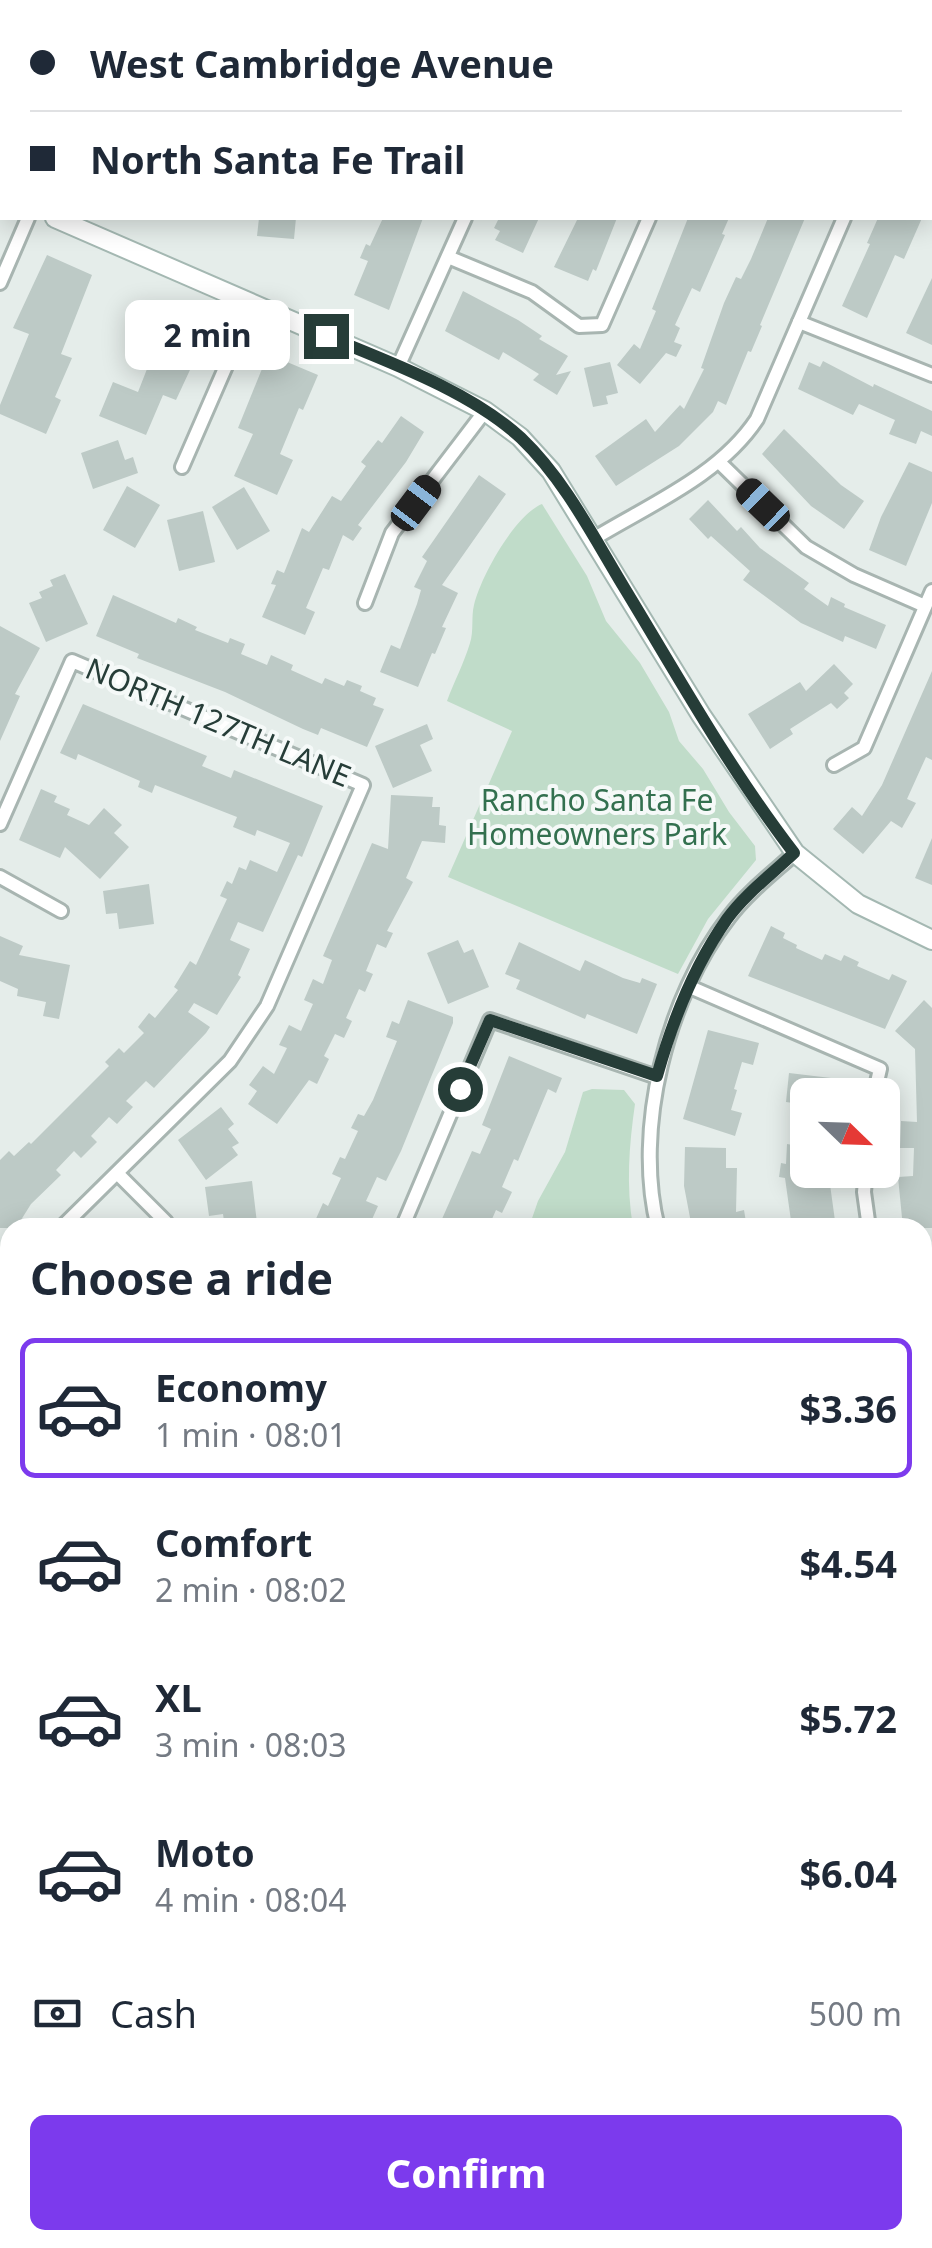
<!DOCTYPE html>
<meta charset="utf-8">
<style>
:root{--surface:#fff;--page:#f6f6f7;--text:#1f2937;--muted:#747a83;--line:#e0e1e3;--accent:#7c3aed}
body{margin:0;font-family:"Noto Sans",sans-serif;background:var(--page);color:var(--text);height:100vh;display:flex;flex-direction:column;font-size:38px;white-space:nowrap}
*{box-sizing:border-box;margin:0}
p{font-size:32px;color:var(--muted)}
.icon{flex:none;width:55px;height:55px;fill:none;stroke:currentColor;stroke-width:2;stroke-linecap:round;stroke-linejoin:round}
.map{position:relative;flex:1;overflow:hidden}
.panel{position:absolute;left:0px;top:1218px;width:932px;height:1032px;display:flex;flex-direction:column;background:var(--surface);border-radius:30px 30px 0 0;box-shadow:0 5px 25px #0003}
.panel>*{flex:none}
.guide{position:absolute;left:0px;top:0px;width:932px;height:220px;box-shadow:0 5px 25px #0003;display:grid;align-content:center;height:220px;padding:0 30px;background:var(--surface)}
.needle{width:65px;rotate:113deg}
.buttons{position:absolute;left:790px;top:1078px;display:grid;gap:20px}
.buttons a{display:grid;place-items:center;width:110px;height:110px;border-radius:15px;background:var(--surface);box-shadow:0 5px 25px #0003;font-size:50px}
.end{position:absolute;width:45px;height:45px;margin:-22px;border:12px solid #263d38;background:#fff;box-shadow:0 0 0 5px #fff}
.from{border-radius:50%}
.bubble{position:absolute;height:70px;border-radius:15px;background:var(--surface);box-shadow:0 5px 25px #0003;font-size:32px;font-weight:700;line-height:70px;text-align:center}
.car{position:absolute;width:30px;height:60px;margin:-30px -15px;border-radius:12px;box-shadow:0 0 8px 2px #0007;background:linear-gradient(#222 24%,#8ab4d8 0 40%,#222 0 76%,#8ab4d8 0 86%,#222 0)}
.guide b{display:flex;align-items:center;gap:35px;height:95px;font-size:38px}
.guide b+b{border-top:2px solid var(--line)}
.guide i{width:25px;height:25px;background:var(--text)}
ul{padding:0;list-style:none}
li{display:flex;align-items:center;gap:30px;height:140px;margin:0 20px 15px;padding:0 10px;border:5px solid transparent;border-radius:15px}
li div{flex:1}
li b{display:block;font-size:38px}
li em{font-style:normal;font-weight:700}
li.active{border-color:var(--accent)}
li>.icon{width:90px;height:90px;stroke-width:1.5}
h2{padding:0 30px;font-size:45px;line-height:120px}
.pay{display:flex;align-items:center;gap:25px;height:110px;padding:0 30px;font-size:38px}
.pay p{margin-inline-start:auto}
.button{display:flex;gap:20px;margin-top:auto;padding:20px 30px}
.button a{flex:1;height:115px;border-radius:15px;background:var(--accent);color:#fff;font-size:40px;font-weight:700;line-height:115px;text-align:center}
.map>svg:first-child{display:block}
</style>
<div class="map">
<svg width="932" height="2248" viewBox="0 0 932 2248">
<rect width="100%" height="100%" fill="#e5edea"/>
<g fill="#c0dcc9">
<path d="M542 504 587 576 606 621 640 663 669 712 679 741 703 769 729 812 755 846 756 860 708 919 678 974 448 877 512 731 447 701C454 682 464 663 470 643 474 631 471 617 474 605 481 576 515 515 542 504Z"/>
<path d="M592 1089 624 1090 635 1104C629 1146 626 1185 633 1227H529L538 1201 565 1152 583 1092Z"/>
</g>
<g fill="#bdcac6">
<path d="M259 218H296L294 239 257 236Z"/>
<path d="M383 218H423L389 310 354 295 368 261 360 258 366 244 370 246Z"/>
<path d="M499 218H539L523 253 495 240 500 231 494 228Z"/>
<path d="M578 218H617L596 271 593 269 588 281 554 267Z"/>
<path d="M688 218H729L722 234 725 235 700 292 692 288 675 325 680 328 674 342 682 345 676 357 666 353 640 384 617 365 634 344 640 349 656 311 652 309Z"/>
<path d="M768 218H805L760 325 762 326 751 352 748 351 726 405 718 401 713 412 679 446 616 486 595 456 646 419 655 432 680 405 684 409 704 369 701 368 724 303 736 277 741 279 751 259Z"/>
<path d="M878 218H922L904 259 895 255 867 318 842 306 870 244 867 243Z"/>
<path d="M47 255 92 275 61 354 72 358 55 397 61 400 46 434 0 414V405L29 334 13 328Z"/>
<path d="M932 278V345L906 333Z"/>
<path d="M463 291 518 320 542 336 539 339 568 356 556 375 571 371 557 395 533 380 539 374 503 352 499 360 445 331Z"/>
<path d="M152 304 209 329 176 400 163 395 146 435 99 416 113 382 138 392 156 346 137 337Z"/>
<path d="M268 354 318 375 303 410 299 408 280 454 293 460 277 495 234 476 253 434 238 428Z"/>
<path d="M823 361 873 387 874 384 932 411V436L921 431 916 444 905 440 889 434 895 420 859 404 853 415 798 389 809 362 820 367Z"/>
<path d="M610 362 618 393 606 396 608 404 593 407 584 368Z"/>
<path d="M401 416 424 432 406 462 358 525 362 528 353 541 343 535 329 570 323 568 306 608 315 612 305 635 262 617 276 585 271 584 277 570 284 573 302 528 309 532 332 496 341 501 366 466 361 462 378 440 382 443Z"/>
<path d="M784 429 841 485 864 501 844 529 811 506 762 454Z"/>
<path d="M118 440 125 460 133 457 138 473 93 489 81 453Z"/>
<path d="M909 462 932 472V503L906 566 869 550 881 517Z"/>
<path d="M479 475 506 494 442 585 458 593 442 627 446 628 435 654 432 653 418 687 380 672 391 645 400 649 417 604 421 590 414 587 427 561 422 557Z"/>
<path d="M127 486 160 505 135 548 103 530Z"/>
<path d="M244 487 270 531 237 550 212 507Z"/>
<path d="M708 500 737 531 741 527 760 548 809 583 804 589 828 606 831 597 845 604 844 607 886 625 876 649 845 636 843 642 801 623 743 580 750 571 711 536 708 539 689 519Z"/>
<path d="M203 511 215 562 179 571 167 520Z"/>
<path d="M65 574 88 624 46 642 29 603 42 598 39 592 53 586 50 580Z"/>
<path d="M113 595 176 623 178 618 197 627 195 630 228 643 230 638 245 644 241 654 267 665 271 655 293 665 291 670 322 684 325 678 344 686 347 680 362 686 360 691 376 698 373 705 384 709 367 747 321 728 318 735 303 729 225 692 137 658 139 654 96 636Z"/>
<path d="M0 626 40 648 15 694 20 696 0 741Z"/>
<path d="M834 664 853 684 844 693 849 698 837 709 831 703 790 729 793 734 770 749 748 714 800 682 806 691Z"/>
<path d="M932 671V760L926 757 907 799 916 803 902 828 891 821 863 854 833 829 852 807 862 816 882 785Z"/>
<path d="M83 704 207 756 202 766 231 778 234 770 323 806 302 857 298 855 263 932 238 922 230 940 250 949 238 975 241 977 217 1015 194 1003 188 1012 210 1027 206 1033 154 1088 146 1081 126 1101 133 1107 117 1124 109 1117 91 1136 97 1142 81 1158 74 1151 56 1170 61 1175 31 1204 16 1228H0V1160L9 1151 14 1156 29 1142 31 1144 109 1066 105 1062 119 1048 124 1053 144 1033 138 1027 149 1013 155 1018 178 990 174 987 190 961 196 965 227 899 220 896 227 881 232 884 239 867 246 870 250 860 277 872 290 843 257 830 255 836 233 827 237 817 155 785 152 793 138 787 140 781 78 754 76 760 60 753Z"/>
<path d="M427 724 433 739 420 745 432 771 393 788 375 746Z"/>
<path d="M41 789 57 796 54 802 70 809 67 815 89 825 104 808 122 825 114 833 129 847 100 879 65 847 60 858 19 840Z"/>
<path d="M391 795 433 797 432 807H440L439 825 446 826 445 843 422 841 406 878 413 882 387 931 393 933 386 948 377 944 366 971 373 974 365 992 359 989 346 1018 352 1021 344 1038 335 1034 324 1056 329 1059 317 1084 309 1080 277 1124 248 1104 257 1091 249 1085 263 1066 274 1074 287 1048 279 1045 289 1025 301 1031 313 1004 304 1000 313 979 323 984 332 960 323 956 372 843 388 849Z"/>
<path d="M932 838V885L915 878Z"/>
<path d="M149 884 154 924 119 929 117 913 106 914 103 891Z"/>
<path d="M771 926 785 933 783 938 797 945 796 948 822 960 825 954 841 961 844 955 859 962 857 966 889 980 892 974 907 981 885 1029 748 976Z"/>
<path d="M0 936 23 946 19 955 70 965 59 1019 43 1016 46 1002 17 996 18 989 0 981Z"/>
<path d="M458 940 464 953 473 949 489 987 448 1004 427 953Z"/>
<path d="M519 942 580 971 585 960 623 978 640 983 642 978 657 984 637 1034 587 1014 585 1019 516 989 520 980 505 974Z"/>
<path d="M408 1000 453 1017V1023L401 1151 386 1181 377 1177 366 1201 378 1206 369 1226 360 1223 358 1228H330L315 1221 323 1203 328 1206 341 1178 332 1174 340 1157 345 1159 358 1131 351 1128 358 1114 364 1116 373 1100 397 1041 386 1037 392 1021 399 1024Z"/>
<path d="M924 1000 932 1008V1228H903L898 1177 913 1176 914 1148H900L901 1121 917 1122 915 1049 895 1031Z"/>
<path d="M708 1030 759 1043 753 1065 742 1062 734 1089 737 1090 731 1110 742 1113 735 1136 683 1119Z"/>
<path d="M509 1056 562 1078 556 1093 548 1089 518 1161 514 1159 502 1187 512 1192 502 1213 496 1210 488 1228H438L472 1151 480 1154 491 1129 482 1125Z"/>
<path d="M789 1073 831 1078 829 1095H808V1170H828L836 1228H792L785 1178 779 1177 781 1163 786 1164 787 1144 793 1145 796 1113 792 1112 793 1103 786 1102Z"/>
<path d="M221 1107 234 1124 228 1129 239 1143 232 1147 238 1155 206 1180 178 1140Z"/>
<path d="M685 1147 726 1148V1168H737L736 1212 744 1210 747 1228H692L684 1186Z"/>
<path d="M252 1181 257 1223 225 1228 223 1214 209 1216 205 1187Z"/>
</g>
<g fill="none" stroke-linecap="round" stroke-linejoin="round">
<g stroke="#a8b5b1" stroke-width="18">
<g id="street">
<path d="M121 2 122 0"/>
<path d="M349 2 350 0"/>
<path d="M557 2 558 0"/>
<path d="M743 2 744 0"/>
<path d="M930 11 932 6"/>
<path d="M448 257 532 292 579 326 602 325 649 218"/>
<path d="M0 283 28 218"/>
<path d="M799 322 932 375"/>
<path d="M398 367 465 218"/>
<path d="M719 462 806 547 854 575 925 606"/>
<path d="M182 467 253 304"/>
<path d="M595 538C651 504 720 475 757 419L844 218"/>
<path d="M365 603 392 533 485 411"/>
<path d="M834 765 864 748 932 591"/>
<path d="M0 824 72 661 363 785 267 1006 230 1061 61 1228"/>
<path d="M0 877 61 911"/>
<path d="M690 987 880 1069 874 1095"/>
<path d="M866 1170 864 1192 869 1228"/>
<path d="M118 1174 166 1222"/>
<path d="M402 1228 490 1020 657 1077"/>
<path d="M658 1228C633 1129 667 997 729 917 747 893 773 873 795 853"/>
<path d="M0 1340 10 1317"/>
<path d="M0 1439 10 1442"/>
<path d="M922 1875 932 1854"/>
<path d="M0 2024 10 2027"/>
<path d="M48 2248 49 2240"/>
<path d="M263 2248 264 2240"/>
<path d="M475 2248 476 2240"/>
<path d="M690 2248 691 2240"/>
</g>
</g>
<g stroke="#a4b8b2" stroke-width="22">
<g id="secondary">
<path d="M0 193 2 195"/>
<path d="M55 218 398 367 485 411 520 437 551 471 701 715 795 853 858 904 932 940"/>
</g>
</g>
<use href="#street" stroke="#fff" stroke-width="12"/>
<use href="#secondary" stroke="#fff" stroke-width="18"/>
</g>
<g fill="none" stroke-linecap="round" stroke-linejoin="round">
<path stroke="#263d38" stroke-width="12" d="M326 336C389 362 470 391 521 438 565 480 594 538 625 589 679 678 730 770 794 853 772 874 745 894 727 919 694 966 672 1022 657 1076L490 1020 460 1089"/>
</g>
<g text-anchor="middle" stroke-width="8" stroke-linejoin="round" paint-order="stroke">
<g font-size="30" fill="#263d38" stroke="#f5f9f8">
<text transform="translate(218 723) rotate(23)" y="10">NORTH 127TH LANE</text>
</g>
<g font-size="30" fill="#33704f" stroke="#f5f9f8">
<text x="597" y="811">Rancho Santa Fe<tspan x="597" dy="34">Homeowners Park</tspan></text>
</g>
</g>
</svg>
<div class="buttons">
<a><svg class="needle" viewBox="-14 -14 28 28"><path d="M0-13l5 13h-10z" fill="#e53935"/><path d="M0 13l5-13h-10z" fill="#747a83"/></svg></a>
</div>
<i class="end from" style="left:460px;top:1089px"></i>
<i class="end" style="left:326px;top:336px"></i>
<div class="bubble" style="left:125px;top:300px;width:165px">2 min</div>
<i class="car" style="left:416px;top:503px;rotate:37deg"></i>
<i class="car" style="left:763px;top:505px;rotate:314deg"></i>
<div class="guide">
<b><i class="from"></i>West Cambridge Avenue</b>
<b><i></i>North Santa Fe Trail</b>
</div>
<section class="panel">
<h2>Choose a ride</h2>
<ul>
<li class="active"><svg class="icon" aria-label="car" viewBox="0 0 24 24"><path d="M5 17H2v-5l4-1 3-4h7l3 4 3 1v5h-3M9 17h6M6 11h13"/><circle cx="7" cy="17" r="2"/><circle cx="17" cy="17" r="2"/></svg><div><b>Economy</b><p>1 min · 08:01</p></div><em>$3.36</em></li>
<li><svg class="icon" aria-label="car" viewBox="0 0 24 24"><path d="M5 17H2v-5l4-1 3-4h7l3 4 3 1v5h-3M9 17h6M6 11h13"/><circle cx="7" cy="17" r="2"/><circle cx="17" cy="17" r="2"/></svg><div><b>Comfort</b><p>2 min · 08:02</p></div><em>$4.54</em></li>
<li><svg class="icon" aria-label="car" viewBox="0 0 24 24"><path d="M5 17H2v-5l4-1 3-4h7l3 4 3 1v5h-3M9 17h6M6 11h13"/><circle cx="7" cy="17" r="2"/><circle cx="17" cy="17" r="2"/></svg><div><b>XL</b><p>3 min · 08:03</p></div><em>$5.72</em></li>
<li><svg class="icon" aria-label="car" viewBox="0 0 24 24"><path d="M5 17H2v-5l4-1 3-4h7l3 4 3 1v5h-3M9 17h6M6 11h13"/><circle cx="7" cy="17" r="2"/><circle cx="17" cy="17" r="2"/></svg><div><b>Moto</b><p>4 min · 08:04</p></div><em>$6.04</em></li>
</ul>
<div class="pay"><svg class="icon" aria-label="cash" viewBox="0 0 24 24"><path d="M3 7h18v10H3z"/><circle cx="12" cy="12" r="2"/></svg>Cash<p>500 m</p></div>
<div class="button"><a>Confirm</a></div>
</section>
</div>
